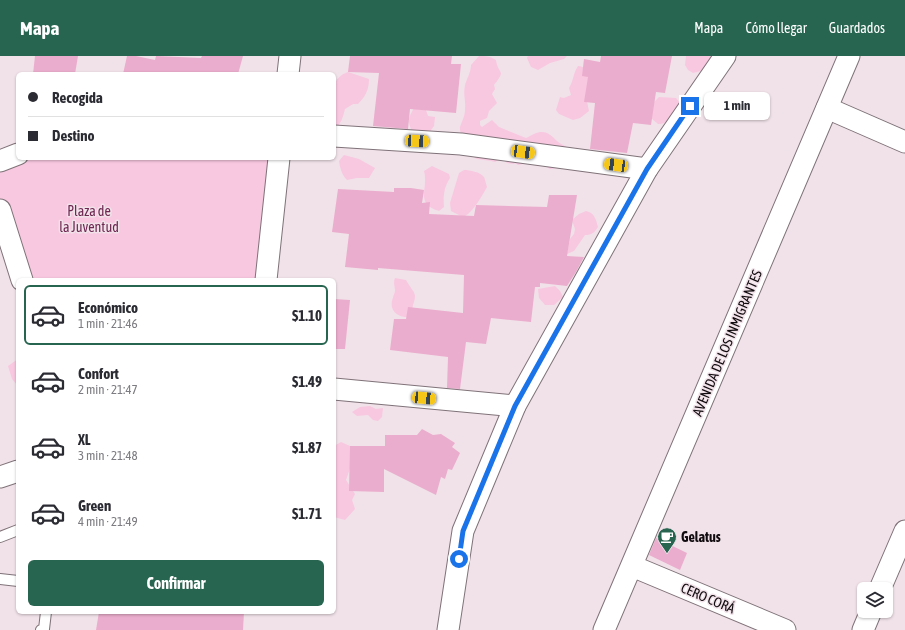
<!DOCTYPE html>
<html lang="es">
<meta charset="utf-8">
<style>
:root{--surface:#fff;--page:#f2f2f3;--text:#2b2b33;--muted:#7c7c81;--line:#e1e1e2;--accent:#286550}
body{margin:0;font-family:"Asap Condensed",sans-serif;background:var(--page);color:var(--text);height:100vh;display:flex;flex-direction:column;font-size:15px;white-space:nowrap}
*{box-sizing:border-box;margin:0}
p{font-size:13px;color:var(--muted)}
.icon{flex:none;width:22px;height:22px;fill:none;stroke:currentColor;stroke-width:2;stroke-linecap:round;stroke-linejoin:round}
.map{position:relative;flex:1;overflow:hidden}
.drawer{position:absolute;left:16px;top:222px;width:320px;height:336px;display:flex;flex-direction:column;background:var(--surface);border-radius:6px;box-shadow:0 1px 3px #0004}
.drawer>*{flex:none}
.top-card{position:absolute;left:16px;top:16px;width:320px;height:88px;border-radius:6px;box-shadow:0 1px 3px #0004;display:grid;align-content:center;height:88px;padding:0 12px;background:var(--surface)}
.buttons{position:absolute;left:857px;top:526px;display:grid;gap:8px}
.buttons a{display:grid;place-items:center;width:36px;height:36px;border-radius:6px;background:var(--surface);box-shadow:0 1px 3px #0004;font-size:20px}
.end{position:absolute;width:18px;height:18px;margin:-9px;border:5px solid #1a73e8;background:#fff;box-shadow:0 0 0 2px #fff}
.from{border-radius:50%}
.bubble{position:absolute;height:28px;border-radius:6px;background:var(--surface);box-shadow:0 1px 3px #0004;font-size:13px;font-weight:700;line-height:28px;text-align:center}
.car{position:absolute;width:12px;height:24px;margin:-12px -6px;border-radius:5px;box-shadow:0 0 3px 1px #0007;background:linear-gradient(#f5c518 24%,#345 0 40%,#f5c518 0 76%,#345 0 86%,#f5c518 0)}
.top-card b{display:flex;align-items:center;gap:14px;height:38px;font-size:15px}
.top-card b+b{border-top:1px solid var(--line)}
.top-card i{width:10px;height:10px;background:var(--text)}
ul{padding:7px 0 0;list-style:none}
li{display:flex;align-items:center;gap:12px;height:60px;margin:0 8px 6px;padding:0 4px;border:2px solid transparent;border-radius:6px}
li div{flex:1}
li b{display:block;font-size:15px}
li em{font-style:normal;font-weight:700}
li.on{border-color:var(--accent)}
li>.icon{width:36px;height:36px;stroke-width:1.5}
.cta{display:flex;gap:8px;margin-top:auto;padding:8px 12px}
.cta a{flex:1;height:46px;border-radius:6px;background:var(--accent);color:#fff;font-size:16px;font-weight:700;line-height:46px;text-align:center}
header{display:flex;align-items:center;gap:24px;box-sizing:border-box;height:56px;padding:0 20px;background:var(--accent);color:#fff}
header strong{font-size:19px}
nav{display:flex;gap:22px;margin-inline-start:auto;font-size:14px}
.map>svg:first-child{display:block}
</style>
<header>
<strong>Mapa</strong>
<nav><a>Mapa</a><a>Cómo llegar</a><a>Guardados</a></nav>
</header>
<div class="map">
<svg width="905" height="574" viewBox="0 0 905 574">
<rect width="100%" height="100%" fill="#f1e2e9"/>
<g fill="#f8c8e0">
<path d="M479 0C486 0 490 0 496 4 498 19 507 13 494 29L495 33 492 38 497 47 489 55 487 62 480 65V69L482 71 492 64 499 71 526 82C529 81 531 79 534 78 545 73 550 78 557 85 561 89 567 90 571 94L557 112 550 113 542 108 538 110 528 107 518 109 515 107 514 108 507 107 502 102 495 106C489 104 482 104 477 103 470 100 459 79 460 71 462 65 465 60 465 54 466 45 463 40 465 29 467 22 471 16 471 9Z"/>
<path d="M528 0H567L564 3 550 7 538 14 531 11 527 2Z"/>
<path d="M686 0H711L712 4 701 15 693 17 688 14 685 9Z"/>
<path d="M578 10C588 11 589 17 592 26 582 36 587 42 589 55L580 62 573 64 559 58 556 54 560 41 564 42 571 39 569 32C574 24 573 17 578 10Z"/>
<path d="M348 16 369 23C369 34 365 41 358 48H353L345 53C343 61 341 69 334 73V30C337 22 340 19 348 16Z"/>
<path d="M659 41 676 42 680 47C674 58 671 68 658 68L652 63 649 57 654 46Z"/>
<path d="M414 52 426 54 428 60 435 61 434 70 428 78 413 77C407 66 408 62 414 52Z"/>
<path d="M344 99 359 103 375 112 369 122H357L347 124C342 119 340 112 339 105Z"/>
<path d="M18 102H279L266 224H22L0 154V105Z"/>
<path d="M432 110 449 118 450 122C444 131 443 140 444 151L439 155C414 147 429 133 424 115Z"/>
<path d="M464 114C470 114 480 116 484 121 485 123 486 128 487 131 482 140 472 158 463 161L451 155 450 147 459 117Z"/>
<path d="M586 155C595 157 596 164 598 171 594 177 592 179 585 179L574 195 567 198 570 183 574 178 575 173 572 164 579 158Z"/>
<path d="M395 222 406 224C413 237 418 236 413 249 412 255 412 256 407 261 398 261 390 255 392 245 393 241 394 239 395 235 395 230 393 227 395 222Z"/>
<path d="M555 230 560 235 563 241 554 249H545L539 242 538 233Z"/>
<path d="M18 303V330L12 323 8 310Z"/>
<path d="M370 350 376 353 383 352 382 361 378 365 373 364 368 359 357 360 352 356 360 351Z"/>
<path d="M341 386 350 390 354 401 346 424 355 438 352 444 355 453 345 464 334 461V390Z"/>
</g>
<g fill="#ebadcd">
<path d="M35 0H78L75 18H33Z"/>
<path d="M127 0H136L155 4 156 0 201 2 202 0H243L238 18H123Z"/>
<path d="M350 0H452L451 8H461L456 57 410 53 408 73 373 70 379 17 348 16Z"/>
<path d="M601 0H672L665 37 656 36 651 69 633 67 627 97 590 93 595 47 584 46 588 21 582 20 584 3 600 6Z"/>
<path d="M394 132H411L424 134 422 147 430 146 429 158 474 160 476 149 547 151 549 139H577L567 200 584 201 576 216 567 230 540 227V231H535L531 266 491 262 486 288 466 286 460 333 447 332 448 301 390 294 394 263H406L408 251 463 257 464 219 378 212V214L345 211 349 178 332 176 338 133 394 136Z"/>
<path d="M334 243 350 244 345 293H334Z"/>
<path d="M422 373 433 379 441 378 455 387 452 391 460 397 452 414 448 413 445 423 441 421 436 439 384 413V436L349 435 350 390H385V379H417Z"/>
<path d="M656 482 687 497 680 514 649 499Z"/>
<path d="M99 556H244L243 574H96Z"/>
</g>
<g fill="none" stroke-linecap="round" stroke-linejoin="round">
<g stroke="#7f7278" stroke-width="12">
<g id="service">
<path d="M0 481 18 474"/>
<path d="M0 523 18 525"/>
<path d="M41 574 44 573 46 556"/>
</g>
</g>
<g stroke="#7f7278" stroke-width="23">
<g id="minor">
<path d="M288 18 290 0"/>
<path d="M827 52 905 86"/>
<path d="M334 80 461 88 647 113"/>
<path d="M0 105 18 98"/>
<path d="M0 154 22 224"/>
<path d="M266 224 279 102"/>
<path d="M334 333 515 350"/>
<path d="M0 421 18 415"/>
<path d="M632 510 785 574"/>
<path d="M880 533 905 475"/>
<path d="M448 574 463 475 515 350 647 113 725 0"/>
<path d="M604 574 849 0"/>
<path d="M863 574 871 555"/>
</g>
</g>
<use href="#service" stroke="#fff" stroke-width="10"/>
<use href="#minor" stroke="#fff" stroke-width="21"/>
</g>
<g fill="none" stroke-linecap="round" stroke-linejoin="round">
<path stroke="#1a73e8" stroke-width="5" d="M459 503 463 475 515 350 647 113 690 50"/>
</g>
<defs>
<g id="cafe-pin" transform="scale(1)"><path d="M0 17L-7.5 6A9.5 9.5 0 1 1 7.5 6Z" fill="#286550" stroke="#f1e2e9"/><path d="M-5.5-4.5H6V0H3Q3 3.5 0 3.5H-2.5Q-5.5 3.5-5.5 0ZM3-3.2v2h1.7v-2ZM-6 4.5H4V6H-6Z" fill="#fff"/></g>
</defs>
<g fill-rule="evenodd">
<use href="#cafe-pin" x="667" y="481"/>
</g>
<g text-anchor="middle" stroke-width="3" stroke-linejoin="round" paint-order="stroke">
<g font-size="14" fill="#6e2751" stroke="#f1e2e9">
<text x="89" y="160">Plaza de<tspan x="89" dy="16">la Juventud</tspan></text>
</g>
<g font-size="14" fill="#100b0e" stroke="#f1e2e9">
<text transform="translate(727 287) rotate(-67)" y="5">AVENIDA DE LOS INMIGRANTES</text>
<text transform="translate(708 542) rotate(23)" y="5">CERO CORÁ</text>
</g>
<g font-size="14" font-weight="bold" fill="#100b0e" stroke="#f1e2e9" text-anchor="start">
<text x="681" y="486">Gelatus</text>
</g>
</g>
</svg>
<div class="buttons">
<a><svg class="icon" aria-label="layers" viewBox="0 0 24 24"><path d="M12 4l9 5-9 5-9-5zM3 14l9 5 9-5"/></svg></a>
</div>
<i class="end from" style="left:459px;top:503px"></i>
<i class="end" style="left:690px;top:50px"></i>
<div class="bubble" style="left:704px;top:36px;width:66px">1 min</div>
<i class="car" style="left:417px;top:85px;rotate:93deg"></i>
<i class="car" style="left:523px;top:96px;rotate:98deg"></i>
<i class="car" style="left:616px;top:109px;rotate:278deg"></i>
<i class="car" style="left:424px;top:342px;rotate:95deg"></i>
<div class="top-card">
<b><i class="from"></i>Recogida</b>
<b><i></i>Destino</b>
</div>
<section class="drawer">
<ul>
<li class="on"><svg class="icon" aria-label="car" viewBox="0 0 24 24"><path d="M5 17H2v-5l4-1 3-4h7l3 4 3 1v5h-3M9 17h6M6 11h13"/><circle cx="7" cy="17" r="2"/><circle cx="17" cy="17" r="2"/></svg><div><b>Económico</b><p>1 min · 21:46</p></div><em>$1.10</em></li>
<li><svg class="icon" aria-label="car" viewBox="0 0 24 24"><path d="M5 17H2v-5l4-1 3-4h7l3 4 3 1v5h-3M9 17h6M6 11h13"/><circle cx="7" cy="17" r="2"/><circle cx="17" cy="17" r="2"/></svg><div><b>Confort</b><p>2 min · 21:47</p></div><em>$1.49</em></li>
<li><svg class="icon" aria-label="car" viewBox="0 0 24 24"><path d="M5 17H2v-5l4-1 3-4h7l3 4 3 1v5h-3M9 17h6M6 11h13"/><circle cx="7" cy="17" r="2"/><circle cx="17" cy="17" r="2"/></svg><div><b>XL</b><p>3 min · 21:48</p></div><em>$1.87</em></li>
<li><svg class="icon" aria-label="car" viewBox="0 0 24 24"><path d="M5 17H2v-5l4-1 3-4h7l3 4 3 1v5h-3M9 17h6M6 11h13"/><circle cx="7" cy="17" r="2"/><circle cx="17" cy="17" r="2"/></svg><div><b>Green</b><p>4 min · 21:49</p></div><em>$1.71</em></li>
</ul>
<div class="cta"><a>Confirmar</a></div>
</section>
</div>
